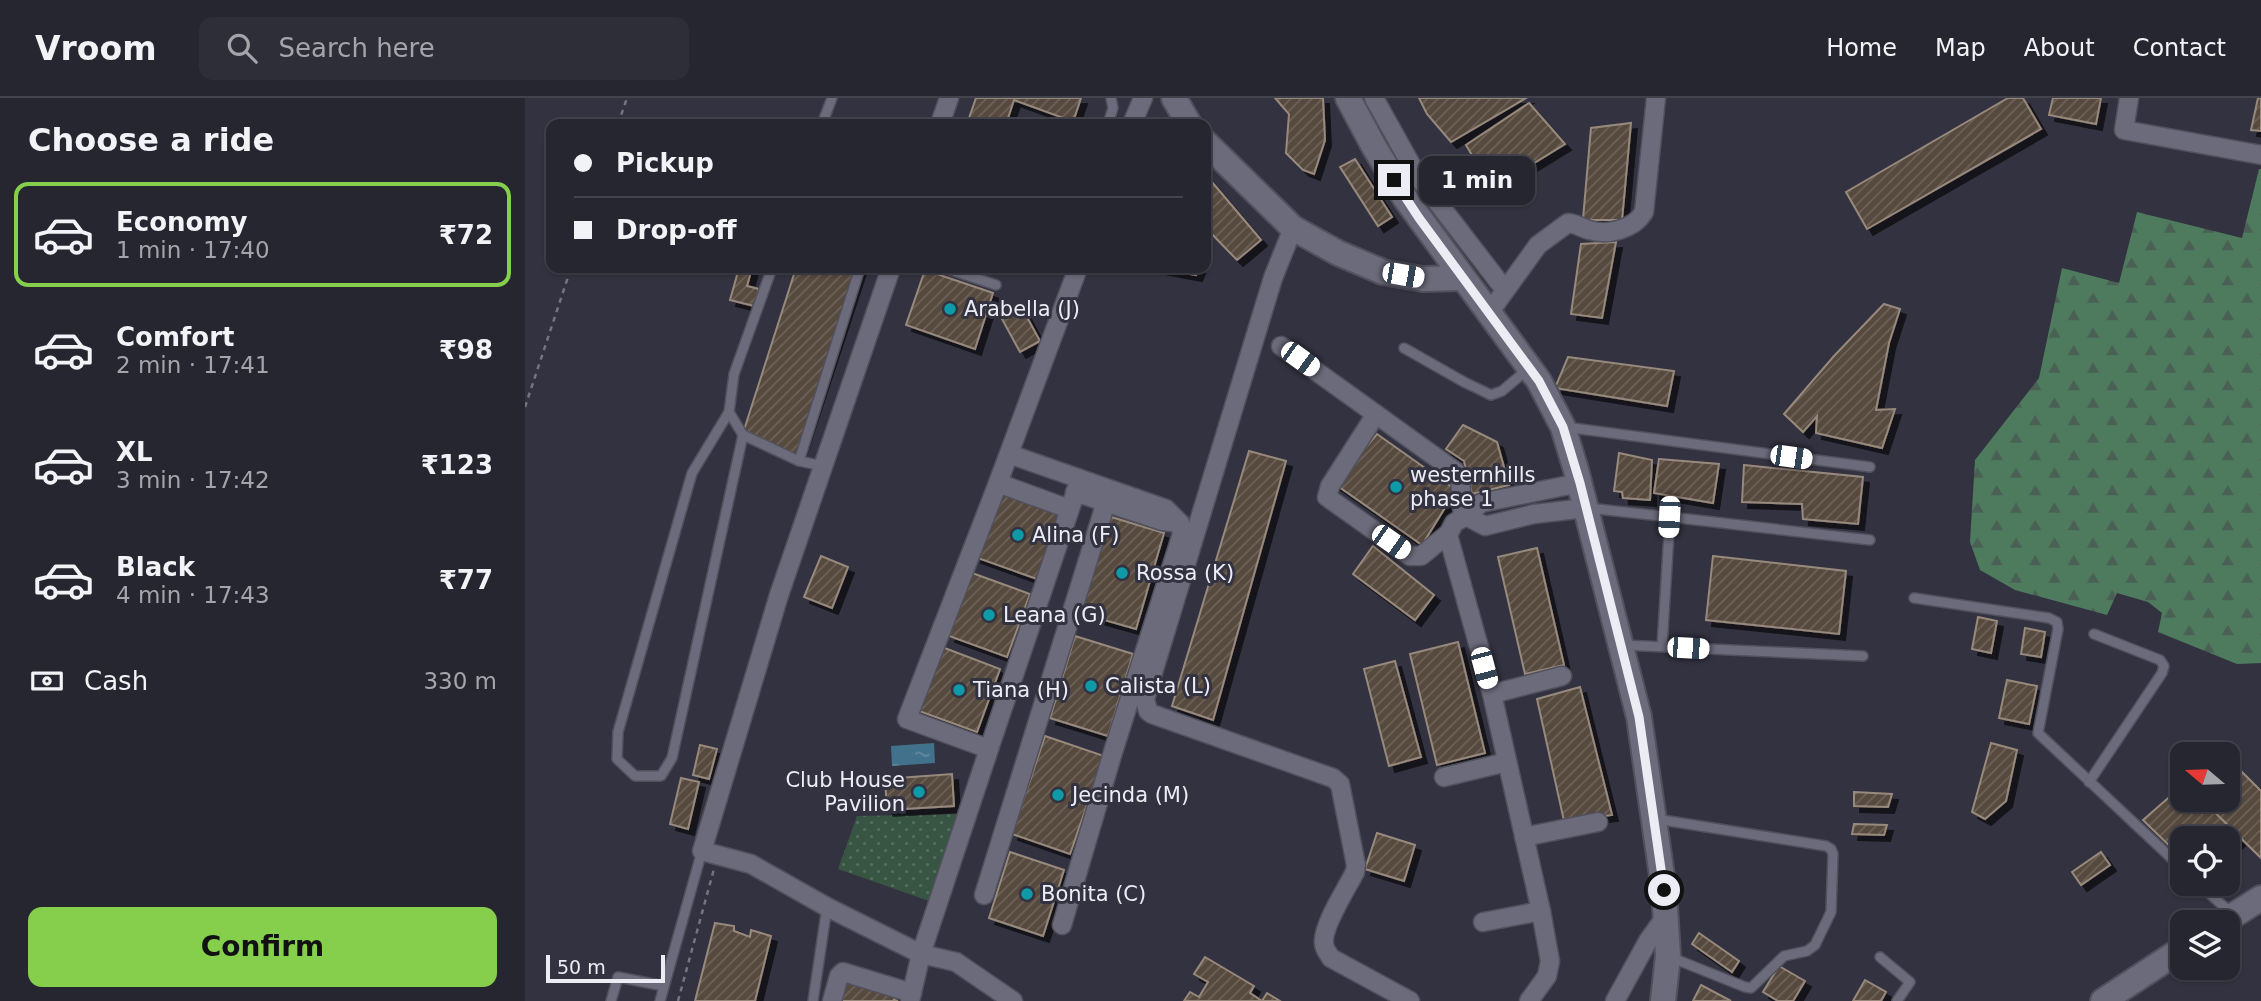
<!DOCTYPE html>
<meta charset="utf-8">
<style>
:root{--surface:#262630;--page:#2e2e38;--text:#f1f3f6;--muted:#a4a5ab;--line:#42434c;--accent:#85cf4c}
body{margin:0;font-family:"DejaVu Sans",sans-serif;background:var(--page);color:var(--text);height:100vh;display:flex;flex-direction:column;font-size:26px;white-space:nowrap}
*{box-sizing:border-box;margin:0}
p{font-size:23px;color:var(--muted)}
.icon{flex:none;width:38px;height:38px;fill:none;stroke:currentColor;stroke-width:2;stroke-linecap:round;stroke-linejoin:round}
.map{position:relative;flex:1;overflow:hidden}
.details{display:flex;flex-direction:column;background:var(--surface);width:525px}
.details>*{flex:none}
.banner{position:absolute;left:21px;top:21px;width:665px;height:154px;border-radius:14px;box-shadow:0 2px 5px #0004,0 0 0 2px var(--line);display:grid;align-content:center;height:154px;padding:0 28px;background:var(--surface)}
.needle{width:46px;rotate:289deg}
.buttons{position:absolute;left:1645px;top:644px;display:grid;gap:14px}
.buttons a{display:grid;place-items:center;width:70px;height:70px;border-radius:14px;background:var(--surface);box-shadow:0 2px 5px #0004,0 0 0 2px var(--line);font-size:35px}
.scale{position:absolute;left:21px;bottom:18px;width:119px;box-sizing:border-box;padding-left:7px;border:4px solid #ececf5;border-top:0;font-size:19px;line-height:24px;white-space:nowrap;color:#ececf5;-webkit-text-stroke:5px #333240;paint-order:stroke}
.end{position:absolute;width:32px;height:32px;margin:-16px;border:9px solid #ececf5;background:#111;box-shadow:0 0 0 4px #111}
.from{border-radius:50%}
.bubble{position:absolute;height:49px;border-radius:14px;background:var(--surface);box-shadow:0 2px 5px #0004,0 0 0 2px var(--line);font-size:23px;font-weight:700;line-height:49px;text-align:center}
.car{position:absolute;width:21px;height:42px;margin:-21px -10px;border-radius:9px;box-shadow:0 0 5px 2px #0007;background:linear-gradient(#fff 24%,#345 0 40%,#fff 0 76%,#345 0 86%,#fff 0)}
.banner b{display:flex;align-items:center;gap:24px;height:66px;font-size:26px}
.banner b+b{border-top:2px solid var(--line)}
.banner i{width:18px;height:18px;background:var(--text)}
ul{padding:0;list-style:none}
li{display:flex;align-items:center;gap:21px;height:105px;margin:0 14px 10px;padding:0 14px;border:4px solid transparent;border-radius:14px}
li div{flex:1}
li b{display:block;font-size:26px}
li em{font-style:normal;font-weight:700}
li.active{border-color:var(--accent)}
li>.icon{width:63px;height:63px;stroke-width:1.5}
h2{padding:0 28px;font-size:32px;line-height:84px}
.pay{display:flex;align-items:center;gap:18px;height:77px;padding:0 28px;font-size:26px}
.pay p{margin-inline-start:auto}
.cta{display:flex;gap:14px;margin-top:auto;padding:14px 28px}
.cta a{flex:1;height:80px;border-radius:14px;background:var(--accent);color:#111;font-size:28px;font-weight:700;line-height:80px;text-align:center}
header{display:flex;align-items:center;gap:42px;box-sizing:border-box;height:98px;padding:0 35px;background:var(--surface);border-bottom:2px solid var(--line)}
header strong{font-size:33px}
nav{display:flex;gap:38px;margin-inline-start:auto;font-size:24px}
.search{width:490px;height:63px;background:var(--page);display:flex;align-items:center;gap:18px;box-sizing:border-box;padding:0 24px;border-radius:14px;color:var(--muted);font-size:26px}
main{display:flex;flex:1;min-height:0}
.map>svg:first-child{display:block}
</style>
<header>
<strong>Vroom</strong>
<div class="search"><svg class="icon" aria-label="search" viewBox="0 0 24 24"><circle cx="10" cy="10" r="6"/><path d="M15 15l6 6"/></svg>Search here</div>
<nav><a>Home</a><a>Map</a><a>About</a><a>Contact</a></nav>
</header>
<main>
<section class="details">
<h2>Choose a ride</h2>
<ul>
<li class="active"><svg class="icon" aria-label="car" viewBox="0 0 24 24"><path d="M5 17H2v-5l4-1 3-4h7l3 4 3 1v5h-3M9 17h6M6 11h13"/><circle cx="7" cy="17" r="2"/><circle cx="17" cy="17" r="2"/></svg><div><b>Economy</b><p>1 min · 17:40</p></div><em>₹72</em></li>
<li><svg class="icon" aria-label="car" viewBox="0 0 24 24"><path d="M5 17H2v-5l4-1 3-4h7l3 4 3 1v5h-3M9 17h6M6 11h13"/><circle cx="7" cy="17" r="2"/><circle cx="17" cy="17" r="2"/></svg><div><b>Comfort</b><p>2 min · 17:41</p></div><em>₹98</em></li>
<li><svg class="icon" aria-label="car" viewBox="0 0 24 24"><path d="M5 17H2v-5l4-1 3-4h7l3 4 3 1v5h-3M9 17h6M6 11h13"/><circle cx="7" cy="17" r="2"/><circle cx="17" cy="17" r="2"/></svg><div><b>XL</b><p>3 min · 17:42</p></div><em>₹123</em></li>
<li><svg class="icon" aria-label="car" viewBox="0 0 24 24"><path d="M5 17H2v-5l4-1 3-4h7l3 4 3 1v5h-3M9 17h6M6 11h13"/><circle cx="7" cy="17" r="2"/><circle cx="17" cy="17" r="2"/></svg><div><b>Black</b><p>4 min · 17:43</p></div><em>₹77</em></li>
</ul>
<div class="pay"><svg class="icon" aria-label="cash" viewBox="0 0 24 24"><path d="M3 7h18v10H3z"/><circle cx="12" cy="12" r="2"/></svg>Cash<p>330 m</p></div>
<div class="cta"><a>Confirm</a></div>
</section>
<div class="map">
<svg width="1736" height="903" viewBox="0 0 1736 903">
<defs>
<pattern id="forest-firs" width="22" height="20" patternUnits="userSpaceOnUse" patternTransform="scale(1.75)"><rect width="22" height="20" fill="#4e7a5e"/><path d="M5 1l3.5 6h-7zM16 11l3.5 6h-7z" fill="#4a6054"/></pattern>
<pattern id="park-dots" width="8" height="8" patternUnits="userSpaceOnUse" patternTransform="scale(1.75)"><rect width="8" height="8" fill="#375542"/><path d="M2 2h.1M6 6h.1" fill="none" stroke="#546e5e" stroke-width="1.8" stroke-linecap="round"/></pattern>
<pattern id="water-ripples" width="26" height="14" patternUnits="userSpaceOnUse" patternTransform="scale(1.75)"><rect width="26" height="14" fill="#41718b"/><path d="M2 4q2-2 4 0t4 0M15 11q2-2 4 0t4 0" fill="none" stroke="#668ca2"/></pattern>
<pattern id="building-hatch" width="6" height="6" patternUnits="userSpaceOnUse" patternTransform="scale(1.75)"><rect width="6" height="6" fill="#56483d"/><path d="M-1 1l2-2M0 6l6-6M5 7l2-2" fill="none" stroke="#6e635a"/></pattern>
<filter id="shadow"><feDropShadow dx="6" dy="6" stdDeviation="0" flood-color="#0009"/></filter>
</defs>
<rect width="100%" height="100%" fill="#333240"/>
<path fill="url(#forest-firs)" d="M1734 71H1736V565L1712 566 1633 534 1637 515 1623 504 1592 495 1582 517 1490 492 1455 472 1445 444 1450 362 1514 280 1537 170 1594 185 1612 114 1717 140Z"/>
<path fill="url(#park-dots)" d="M435 716 404 803 313 771 332 718Z"/>
<path fill="url(#water-ripples)" d="M409 645 410 665 367 668 366 648Z"/>
<g fill="url(#building-hatch)" stroke="#98897d" stroke-width="2" filter="url(#shadow)">
<path d="M451 0H556L549 21 574 26H546L547 23 489 2 481 26H442Z"/>
<path d="M750 0H798L800 42 789 76 778 72 761 55 764 16Z"/>
<path d="M894 0H1001L926 44 902 16Z"/>
<path d="M1483 0H1498L1516 31 1342 131 1321 94Z"/>
<path d="M1528 0H1576L1571 26 1524 17Z"/>
<path d="M1733 0H1736V33L1726 32Z"/>
<path d="M1004 5 1040 46 967 91 941 47Z"/>
<path d="M1106 25 1097 122H1060L1058 121 1066 30Z"/>
<path d="M830 61 867 119 853 128 815 69Z"/>
<path d="M681 77 736 142 712 162 681 130Z"/>
<path d="M1091 144 1077 220 1046 216 1056 146Z"/>
<path d="M214 170H227L222 188 234 191 229 208 205 202Z"/>
<path d="M271 170H335L273 358 219 332Z"/>
<path d="M634 170H674L671 177Z"/>
<path d="M400 172 468 195 450 251 381 227Z"/>
<path d="M1359 206 1375 211 1364 245 1351 312 1370 311 1357 350 1291 335 1292 318 1278 334 1259 316 1309 258Z"/>
<path d="M497 210 515 243 495 254 477 221Z"/>
<path d="M1043 259 1149 273 1142 308 1030 290Z"/>
<path d="M938 327 972 344 984 387 947 396 939 363 921 351Z"/>
<path d="M852 336 931 392 897 447 810 386Z"/>
<path d="M724 353 761 363 688 622 647 608Z"/>
<path d="M1094 355 1127 362 1125 402 1098 400 1097 394 1089 393Z"/>
<path d="M1134 361 1194 366 1188 405 1129 395Z"/>
<path d="M1219 367 1338 379 1333 426 1278 421 1277 406 1217 404Z"/>
<path d="M474 393 535 415 512 481 450 459Z"/>
<path d="M583 418 639 435 611 531 555 515Z"/>
<path d="M848 448 909 497 890 522 828 476Z"/>
<path d="M1012 450 1039 567 1000 576 973 459Z"/>
<path d="M296 458 323 469 307 510 279 499Z"/>
<path d="M1188 458 1321 473 1314 536 1181 522Z"/>
<path d="M447 475 505 496 482 559 424 538Z"/>
<path d="M1453 519 1472 523 1466 555 1447 551Z"/>
<path d="M1500 530 1520 534 1516 559 1496 556Z"/>
<path d="M550 538 608 556 583 638 525 620Z"/>
<path d="M933 544 960 655 912 667 885 556Z"/>
<path d="M417 549 475 571 452 634 394 613Z"/>
<path d="M870 563 896 659 864 668 839 571Z"/>
<path d="M1482 582 1512 588 1504 626 1474 620Z"/>
<path d="M1055 589 1087 717 1039 723 1012 601Z"/>
<path d="M520 638 579 658 545 756 487 736Z"/>
<path d="M1466 645 1492 652 1481 703 1460 721 1447 714Z"/>
<path d="M175 647 192 651 184 681 168 677Z"/>
<path d="M1703 660 1736 693V760L1677 702H1703Z"/>
<path d="M427 676 429 708 362 712 360 681Z"/>
<path d="M156 680 174 684 163 731 145 726Z"/>
<path d="M1657 688V702H1677L1716 740 1703 752V740H1657V760L1618 722Z"/>
<path d="M1329 694 1367 696 1363 709 1329 708Z"/>
<path d="M1329 726 1362 727 1359 737 1327 736Z"/>
<path d="M852 735 890 747 879 783 840 771Z"/>
<path d="M485 754 539 772 518 838 464 820Z"/>
<path d="M1576 754 1585 767 1556 787 1547 774Z"/>
<path d="M190 825 209 828V833L225 839 226 832 246 838 230 903H170Z"/>
<path d="M1174 835 1214 863 1207 874 1167 846Z"/>
<path d="M680 859 729 888 725 895 737 903 742 895 755 903H659L665 894 674 899 683 884 669 876Z"/>
<path d="M1254 868 1280 883 1268 903H1253L1238 894Z"/>
<path d="M318 881 372 895 369 902 373 903H310Z"/>
<path d="M1340 882 1361 894 1356 903H1328Z"/>
<path d="M1176 887 1206 903H1168Z"/>
</g>
<g fill="none" stroke-linecap="round" stroke-linejoin="round">
<g stroke="#51505d" stroke-width="12">
<g id="lane">
<path d="M297 26 307 0"/>
<path d="M583 26 588 10 586 0"/>
<path d="M247 170 209 276 204 314 218 337 274 363 298 368"/>
<path d="M420 170 471 187"/>
<path d="M879 250 939 284 966 297 977 293 1003 271"/>
<path d="M204 314 167 375 93 634 92 661 110 678H136L147 660 218 337"/>
<path d="M1040 329 1345 369"/>
<path d="M274 363 335 170"/>
<path d="M1063 410 1145 419"/>
<path d="M1389 500 1524 520 1532 524 1533 531 1513 635 1657 770"/>
<path d="M1097 547 1338 558"/>
<path d="M1137 548 1145 419 1345 442"/>
<path d="M1564 684 1637 575 1639 568 1635 562 1569 536"/>
<path d="M1131 721 1301 748 1306 751 1308 756 1306 814 1290 847 1282 853 1259 858 1226 890 1220 889 1145 859"/>
<path d="M1674 786 1706 815"/>
<path d="M1355 859 1385 884 1372 903"/>
<path d="M86 903 93 879 139 888"/>
<path d="M135 903 177 753"/>
<path d="M288 903 302 809"/>
</g>
</g>
<g stroke="#51505d" stroke-width="21">
<g id="street">
<path d="M849 0 893 79 980 192"/>
<path d="M1604 0 1599 32 1736 57"/>
<path d="M415 26 424 0"/>
<path d="M607 26 618 0"/>
<path d="M768 130 748 180 620 601 623 613 627 616 808 680 815 686 831 767 830 774C822 790 797 828 799 845 799 851 803 855 806 860L885 903"/>
<path d="M366 170 254 497 177 753 226 766 302 809 396 856 431 864 488 903"/>
<path d="M553 170 473 385 382 621 464 651 555 381"/>
<path d="M964 215 1013 147 1043 125C1052 126 1057 130 1064 132 1083 138 1109 131 1119 114L1131 0"/>
<path d="M756 248 930 373 935 380 938 420"/>
<path d="M851 316 805 388 802 399 885 458H896L924 435"/>
<path d="M484 356 641 411 655 425 657 436 588 654 537 827"/>
<path d="M473 385 544 411"/>
<path d="M550 394 637 423 655 425"/>
<path d="M941 418 960 428 1009 416 1061 410"/>
<path d="M967 596 1037 578"/>
<path d="M919 679 982 664"/>
<path d="M999 739 1073 724"/>
<path d="M459 797 581 404"/>
<path d="M958 824 1016 813"/>
<path d="M307 903 314 878 318 874 387 895"/>
<path d="M385 903 396 856 464 651"/>
<path d="M1004 903 1022 878 1025 863 1016 813 967 596 923 437 929 425 941 418 956 405 1054 385"/>
<path d="M1090 903 1123 843 1141 818"/>
</g>
</g>
<g stroke="#51505d" stroke-width="28">
<g id="secondary">
<path d="M649 0 664 26"/>
<path d="M823 0 848 47 880 100 1014 283 1038 329 1051 372 1114 619 1139 792 1143 858 1138 903"/>
<path d="M681 45 768 130 813 155 858 174 898 181 938 180"/>
<path d="M1698 824 1736 800"/>
<path d="M1578 903 1657 851"/>
</g>
</g>
<g stroke="#757480" stroke-width="2.5" stroke-dasharray="5 5" stroke-linecap="butt">
<path d="M93 26 102 0"/>
<path d="M0 309 46 170"/>
<path d="M153 903 189 771"/>
</g>
<use href="#lane" stroke="#6c6b7b" stroke-width="9"/>
<use href="#street" stroke="#6c6b7b" stroke-width="18"/>
<use href="#secondary" stroke="#6c6b7b" stroke-width="24"/>
</g>
<g fill="none" stroke-linecap="round" stroke-linejoin="round">
<path stroke="#ececf5" stroke-width="9" d="M869 82 894 120 1014 283 1038 329 1055 385 1114 619 1139 792"/>
</g>
<g fill="#0f9aa8" stroke="#333240" stroke-width="2.5">
<circle cx="425" cy="211" r="7"/>
<circle cx="871" cy="389" r="7"/>
<circle cx="493" cy="437" r="7"/>
<circle cx="597" cy="475" r="7"/>
<circle cx="464" cy="517" r="7"/>
<circle cx="566" cy="588" r="7"/>
<circle cx="434" cy="592" r="7"/>
<circle cx="394" cy="694" r="7"/>
<circle cx="533" cy="697" r="7"/>
<circle cx="502" cy="796" r="7"/>
</g>
<g text-anchor="middle" stroke-width="6" stroke-linejoin="round" paint-order="stroke">
<g font-size="21" fill="#ececf5" stroke="#333240" text-anchor="start">
<text x="439" y="218">Arabella (J)</text>
<text x="885" y="384">westernhills<tspan x="885" dy="24">phase 1</tspan></text>
<text x="507" y="444">Alina (F)</text>
<text x="611" y="482">Rossa (K)</text>
<text x="478" y="524">Leana (G)</text>
<text x="580" y="595">Calista (L)</text>
<text x="448" y="599">Tiana (H)</text>
<text x="380" y="689" text-anchor="end">Club House<tspan x="380" dy="24">Pavilion</tspan></text>
<text x="547" y="704">Jecinda (M)</text>
<text x="516" y="803">Bonita (C)</text>
</g>
</g>
</svg>
<div class="buttons">
<a><svg class="needle" viewBox="-14 -14 28 28"><path d="M0-13l5 13h-10z" fill="#e53935"/><path d="M0 13l5-13h-10z" fill="#a4a5ab"/></svg></a>
<a><svg class="icon" aria-label="locate" viewBox="0 0 24 24"><circle cx="12" cy="12" r="6"/><path d="M12 2v4M12 18v4M2 12h4M18 12h4"/></svg></a>
<a><svg class="icon" aria-label="layers" viewBox="0 0 24 24"><path d="M12 4l9 5-9 5-9-5zM3 14l9 5 9-5"/></svg></a>
</div>
<div class="scale">50 m</div>
<i class="end from" style="left:1139px;top:792px"></i>
<i class="end" style="left:869px;top:82px"></i>
<div class="bubble" style="left:894px;top:58px;width:116px">1 min</div>
<i class="car" style="left:878px;top:177px;rotate:100deg"></i>
<i class="car" style="left:775px;top:261px;rotate:126deg"></i>
<i class="car" style="left:1266px;top:359px;rotate:98deg"></i>
<i class="car" style="left:1144px;top:419px;rotate:183deg"></i>
<i class="car" style="left:866px;top:444px;rotate:125deg"></i>
<i class="car" style="left:1163px;top:550px;rotate:93deg"></i>
<i class="car" style="left:959px;top:570px;rotate:165deg"></i>
<div class="banner">
<b><i class="from"></i>Pickup</b>
<b><i></i>Drop-off</b>
</div>
</div>
</main>
